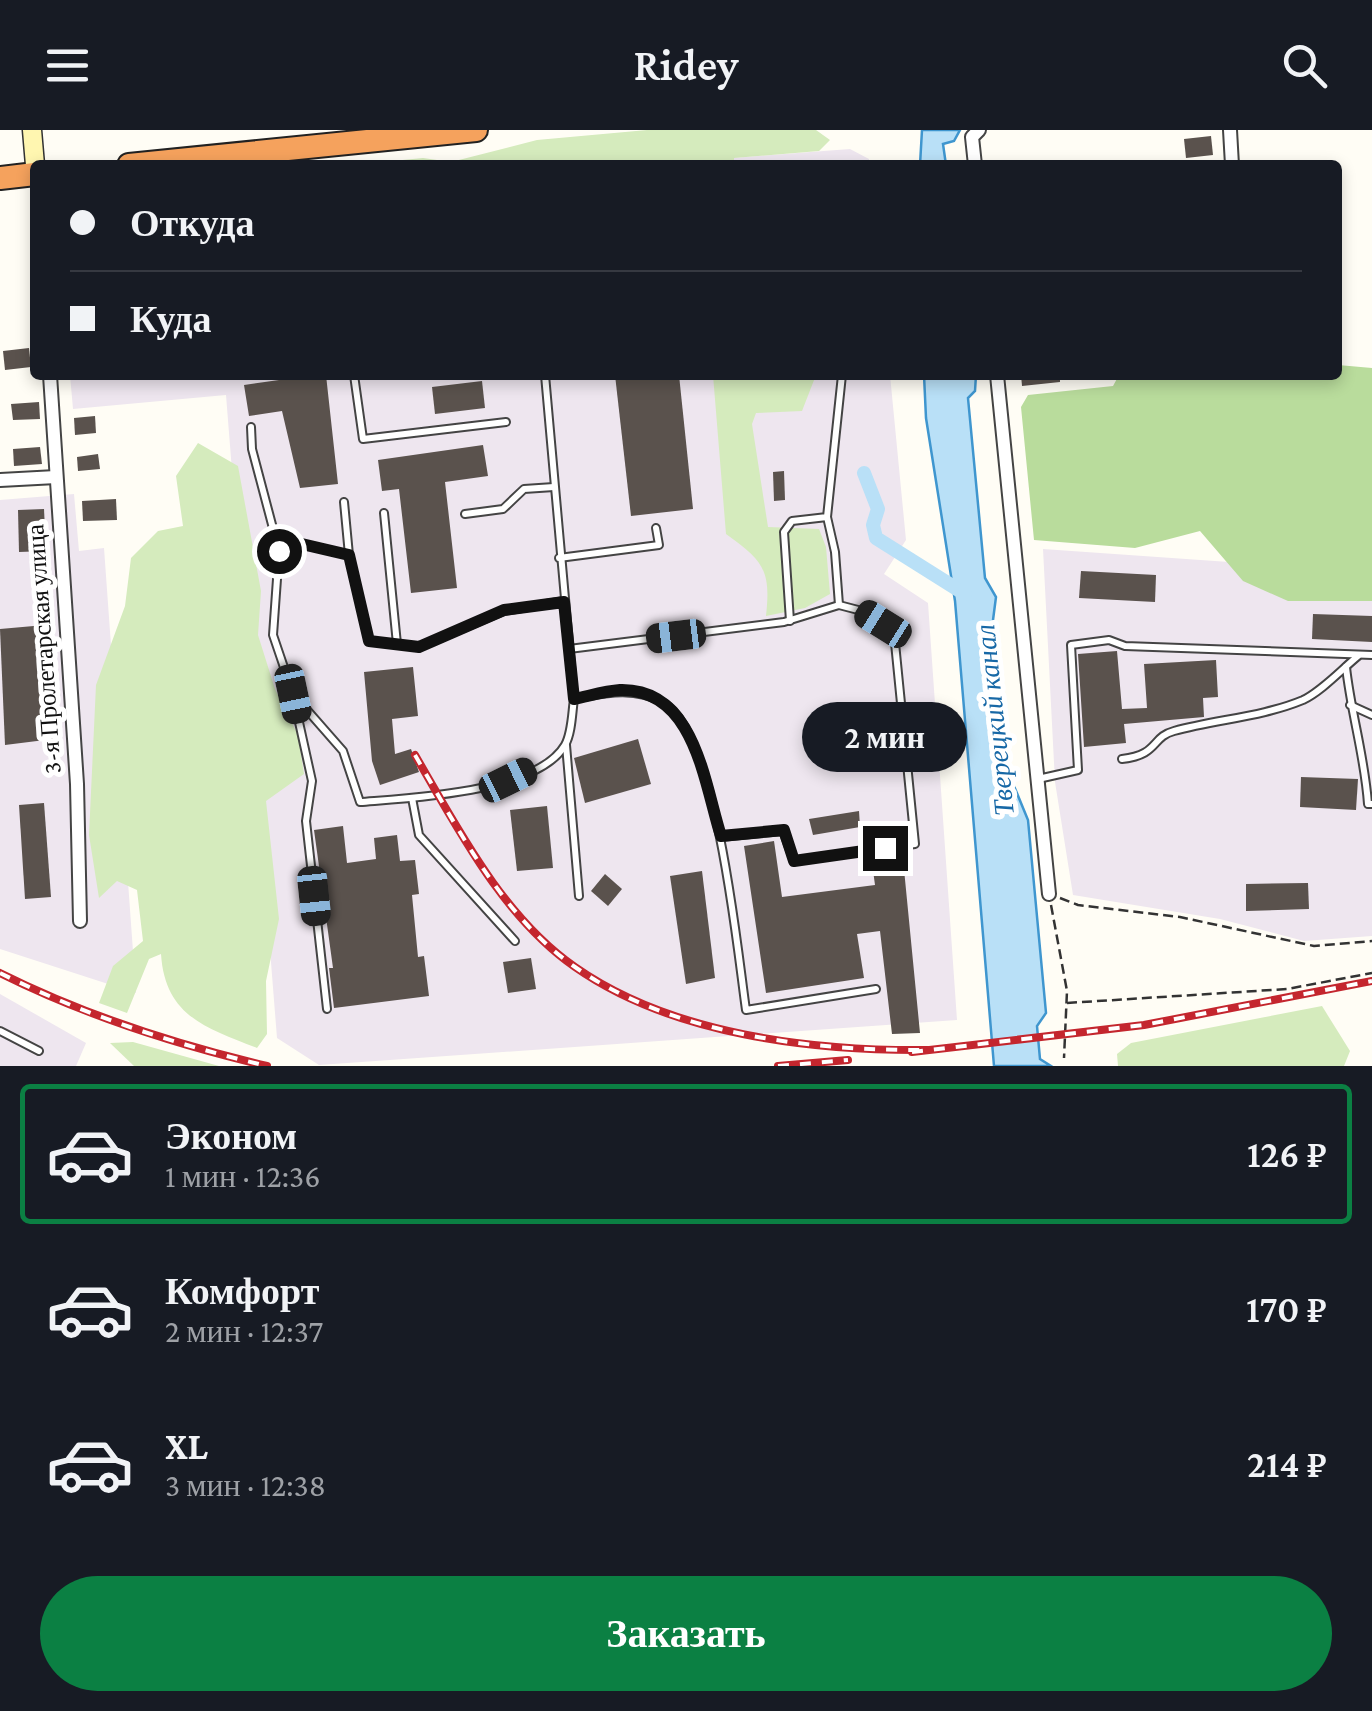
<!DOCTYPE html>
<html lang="ru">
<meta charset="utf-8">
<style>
:root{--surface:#171b24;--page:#242831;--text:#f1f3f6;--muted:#9ea1a6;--line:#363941;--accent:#0b8043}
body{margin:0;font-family:"Crimson Pro",serif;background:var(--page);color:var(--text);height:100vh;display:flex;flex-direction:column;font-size:38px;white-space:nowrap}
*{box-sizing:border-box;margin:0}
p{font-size:32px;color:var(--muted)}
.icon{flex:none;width:55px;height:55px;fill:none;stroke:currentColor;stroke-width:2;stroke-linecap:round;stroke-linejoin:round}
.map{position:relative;height:936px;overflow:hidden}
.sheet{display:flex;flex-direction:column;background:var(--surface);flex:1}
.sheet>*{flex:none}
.hud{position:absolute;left:30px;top:30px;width:1312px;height:220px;border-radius:10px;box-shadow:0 5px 15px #0003;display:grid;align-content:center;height:220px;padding:0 40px;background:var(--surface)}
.end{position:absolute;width:45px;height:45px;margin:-22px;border:12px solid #111;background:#fff;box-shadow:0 0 0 5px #fff}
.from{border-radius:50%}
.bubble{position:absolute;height:70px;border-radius:35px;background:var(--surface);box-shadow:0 5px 15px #0003;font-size:32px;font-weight:600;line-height:70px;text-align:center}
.car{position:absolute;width:30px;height:60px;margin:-30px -15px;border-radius:12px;box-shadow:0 0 8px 2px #0007;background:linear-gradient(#222 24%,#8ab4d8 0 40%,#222 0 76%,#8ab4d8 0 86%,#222 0)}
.hud b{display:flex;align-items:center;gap:35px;height:95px;font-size:38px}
.hud b+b{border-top:2px solid var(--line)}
.hud i{width:25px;height:25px;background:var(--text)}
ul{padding:18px 0 0;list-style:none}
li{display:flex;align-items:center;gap:30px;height:140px;margin:0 20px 15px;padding:0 20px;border:5px solid transparent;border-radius:10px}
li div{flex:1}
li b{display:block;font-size:38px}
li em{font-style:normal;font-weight:600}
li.current{border-color:var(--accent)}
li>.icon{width:90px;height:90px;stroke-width:1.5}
.button{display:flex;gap:20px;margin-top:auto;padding:20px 40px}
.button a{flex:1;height:115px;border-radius:60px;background:var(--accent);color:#fff;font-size:40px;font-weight:600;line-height:115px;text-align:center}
header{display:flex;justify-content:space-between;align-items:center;height:130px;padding:0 40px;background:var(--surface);font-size:45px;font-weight:600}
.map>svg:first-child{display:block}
</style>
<header><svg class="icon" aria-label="menu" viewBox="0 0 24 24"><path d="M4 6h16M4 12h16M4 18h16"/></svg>Ridey<svg class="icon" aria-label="search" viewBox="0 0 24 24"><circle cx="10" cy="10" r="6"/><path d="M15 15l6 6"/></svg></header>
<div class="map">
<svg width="1372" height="936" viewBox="0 0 1372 936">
<rect width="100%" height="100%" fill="#fffdf5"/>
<g fill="#eee6ef">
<path d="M850 19 869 29V35H734L733 28Z"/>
<path d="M70 245H890L906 410 884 444 928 473 957 890 319 935 277 908 226 265 73 279Z"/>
<path d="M74 364 79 421 104 418 136 863 0 819V370Z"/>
<path d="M1043 419 1372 442V806L1304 811 1220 789 1073 765 1055 652Z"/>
<path d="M0 864 86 913 76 936H0Z"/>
</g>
<g fill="#d5ebbd">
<path d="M647 0H816L830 10 819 21 734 28V35H351L423 28 451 32 537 10Z"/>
<path d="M713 245H816L802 281 756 283 752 294 768 397 819 399 826 417 830 464 805 478 766 486C771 441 764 431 726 404Z"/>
<path d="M198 313 238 336 261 461 258 505 275 559 298 605 304 644 266 671 279 789 266 851 267 904 257 918C206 898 165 886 161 824L149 829 127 883 99 873 113 836 143 811 137 760 117 751 99 768 89 705 96 555 125 476 131 428 158 401 183 396 176 346Z"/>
<path d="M1322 876 1350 921 1344 936H1118L1117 924 1131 913Z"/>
<path d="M133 912 219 936H134L110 913Z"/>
</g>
<path fill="#b9dc9c" d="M1338 235 1372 238V471H1288L1243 451 1200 401 1135 418 1034 410 1021 277 1028 265 1113 256 1119 245H1338Z"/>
<g fill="#b9e0f7" stroke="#3f96cf" stroke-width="2.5">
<path d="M922 0H960L954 11 943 14 946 35H920Z"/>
<path d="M924 245H976L975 261 968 268 985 448 996 467 993 490 1007 639 1028 690 1046 883 1037 896 1040 929 1051 936H994L955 471 926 288Z"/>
</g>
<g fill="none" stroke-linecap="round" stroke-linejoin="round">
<path stroke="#b9e0f7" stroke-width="14" d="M864 343 878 379 873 395 876 408 965 464"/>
</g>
<g fill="#5a524d">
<path d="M1211 6 1213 25 1186 28 1184 9Z"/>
<path d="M29 218 31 237 5 240 3 221Z"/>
<path d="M279 245H326L338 354 300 358 282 281 249 286 244 255 279 250Z"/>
<path d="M615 245H679L693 379 631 386Z"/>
<path d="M1021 245H1060V252L1022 256Z"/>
<path d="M482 251 485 278 435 284 432 257Z"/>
<path d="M39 272 40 289 13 290 11 274Z"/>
<path d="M95 286 96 303 75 305 74 288Z"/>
<path d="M483 315 488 346 445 352 457 458 411 463 399 359 382 361 378 330Z"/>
<path d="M40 317 42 334 14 336 13 319Z"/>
<path d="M98 324 100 339 78 341 77 327Z"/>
<path d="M784 341 785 370 774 371 773 342Z"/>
<path d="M116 369 117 390 83 391 82 371Z"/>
<path d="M44 379 46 421 19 422 18 380Z"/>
<path d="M1081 441 1156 445 1155 472 1079 468Z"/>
<path d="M1313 484 1372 486V512L1312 509Z"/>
<path d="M45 495 53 609 5 615 0 499Z"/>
<path d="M1117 521 1122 579 1147 578 1144 534 1216 530 1218 567 1203 568 1204 587 1124 594 1126 613 1084 617 1078 524Z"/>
<path d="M413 537 418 586 392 589 395 624 411 619 419 642 380 655 372 631 364 542Z"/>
<path d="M638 609 651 654 585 673 574 628Z"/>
<path d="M1301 647 1358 649 1356 680 1300 677Z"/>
<path d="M44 673 51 767 25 769 19 675Z"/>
<path d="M547 676 553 738 517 741 510 680Z"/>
<path d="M859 681 860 697 813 705 809 689Z"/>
<path d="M343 696 347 733 376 729 374 708 397 705 400 731 415 730 419 764 412 765 418 827 424 826 429 866 334 878 329 838H333L314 700Z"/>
<path d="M774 711 782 767 875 755 872 733 903 729 920 903 892 904 880 801 857 804 864 848 766 863 744 716Z"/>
<path d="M702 741 715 848 686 854 670 746Z"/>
<path d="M605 744 622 759 608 776 591 761Z"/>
<path d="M1308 753 1309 779 1246 781V754Z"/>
<path d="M531 828 536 859 508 863 503 832Z"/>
</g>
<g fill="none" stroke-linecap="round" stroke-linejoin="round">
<g stroke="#444" stroke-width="10">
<g id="lane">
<path d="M354 245 363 309 506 292"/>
<path d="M545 245 574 569C606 563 634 556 664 573 717 604 737 818 746 880L876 859"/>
<path d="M251 297 252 319 279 421 273 505 293 564 343 621 360 672C409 668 537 663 565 615 572 603 572 582 574 569"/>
<path d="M344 372 349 425"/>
<path d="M384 383 397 514"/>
<path d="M465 384 503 379 524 359 554 357"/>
<path d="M827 387 835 422 839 475"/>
<path d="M276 408 349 425 369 511 419 517 504 481 564 471"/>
<path d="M559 428 659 415 656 398"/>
<path d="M790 491 784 402 792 391 827 387 842 245"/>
<path d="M569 519 784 492 839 475 862 481 883 494 895 513 915 714 794 731 783 701 721 707"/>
<path d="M1346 537C1351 583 1365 628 1368 674H1372"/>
<path d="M293 565 312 651 306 691 327 879"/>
<path d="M1350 575 1372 585"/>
<path d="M566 615 579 766"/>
<path d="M1122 629C1159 625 1151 607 1174 601 1218 589 1262 587 1303 570 1322 561 1342 539 1358 526"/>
<path d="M1038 649 1078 640 1071 515 1109 510 1125 516 1372 525"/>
<path d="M412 668 419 705 515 811"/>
<path d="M0 901 39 921"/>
</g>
</g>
<g stroke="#444" stroke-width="16">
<g id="street">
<path d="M1230 0 1232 35"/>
<path d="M975 35 972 7 979 0"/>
<path d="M50 245 77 654 80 791"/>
<path d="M997 245 1049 764"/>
<path d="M0 350 56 347"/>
</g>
</g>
<g stroke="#333" stroke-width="21">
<path id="secondary" d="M32 0 35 35"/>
</g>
<g stroke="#222" stroke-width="26">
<g id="highway">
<path d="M129 35 476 0"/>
<path d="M0 48 35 44"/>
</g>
</g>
<g stroke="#333" stroke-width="2.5" stroke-dasharray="10 5" stroke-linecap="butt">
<path d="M1060 768 1078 775 1180 787 1314 816 1372 811"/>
<path d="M1051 775 1067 861 1064 928"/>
<path d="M1067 873 1287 859 1372 843"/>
</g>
<use href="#lane" stroke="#fff" stroke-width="6"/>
<use href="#street" stroke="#fff" stroke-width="12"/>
<use href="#secondary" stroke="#fff6b0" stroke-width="18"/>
<use href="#highway" stroke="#f5a25d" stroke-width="22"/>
<g stroke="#c4262e" stroke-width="8">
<g id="rail">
<path d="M415 625C458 699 503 787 575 837 672 905 812 921 927 920"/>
<path d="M0 843C86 886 174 914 267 936"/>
<path d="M912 922 1144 895 1372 851"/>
<path d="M778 936 848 930"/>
</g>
</g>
<use href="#rail" stroke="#fff" stroke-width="4" stroke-dasharray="11" stroke-linecap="butt"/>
</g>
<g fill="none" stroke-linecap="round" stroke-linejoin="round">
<path stroke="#111" stroke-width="12" d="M279 421 276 408 349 425 369 511 419 517 504 480 564 472 574 569C589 566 605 561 620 560 695 558 704 653 721 706L784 700 794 731 885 718"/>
</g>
<g text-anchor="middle" stroke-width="10" stroke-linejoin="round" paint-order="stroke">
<g font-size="25" fill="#111" stroke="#fff">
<text transform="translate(43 519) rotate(-94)" y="9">3-я Пролетарская улица</text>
</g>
<g font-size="28" font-style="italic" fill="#1768a6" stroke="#fff">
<text transform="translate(994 590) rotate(-96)" y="10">Тверецкий канал</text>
</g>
</g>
</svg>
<i class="end from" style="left:279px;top:421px"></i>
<i class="end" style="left:885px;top:718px"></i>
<div class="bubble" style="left:802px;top:572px;width:165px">2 мин</div>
<i class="car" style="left:883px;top:494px;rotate:302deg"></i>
<i class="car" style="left:676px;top:506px;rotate:263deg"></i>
<i class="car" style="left:293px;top:564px;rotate:168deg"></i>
<i class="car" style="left:508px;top:650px;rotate:64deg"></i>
<i class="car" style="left:314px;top:766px;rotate:174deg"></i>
<div class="hud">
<b><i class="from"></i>Откуда</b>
<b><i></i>Куда</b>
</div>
</div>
<section class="sheet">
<ul>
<li class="current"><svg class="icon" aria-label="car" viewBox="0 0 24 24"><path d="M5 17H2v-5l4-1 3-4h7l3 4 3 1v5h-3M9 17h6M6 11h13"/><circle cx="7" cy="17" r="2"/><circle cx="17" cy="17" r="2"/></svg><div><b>Эконом</b><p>1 мин · 12:36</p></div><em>126 ₽</em></li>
<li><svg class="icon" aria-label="car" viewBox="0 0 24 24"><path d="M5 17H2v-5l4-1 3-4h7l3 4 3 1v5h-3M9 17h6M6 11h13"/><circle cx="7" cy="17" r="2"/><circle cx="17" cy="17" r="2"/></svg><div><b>Комфорт</b><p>2 мин · 12:37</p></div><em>170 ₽</em></li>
<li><svg class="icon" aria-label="car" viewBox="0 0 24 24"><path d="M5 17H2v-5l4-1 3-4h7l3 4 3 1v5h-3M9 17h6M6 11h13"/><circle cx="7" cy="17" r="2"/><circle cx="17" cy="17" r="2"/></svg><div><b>XL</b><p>3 мин · 12:38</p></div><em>214 ₽</em></li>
</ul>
<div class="button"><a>Заказать</a></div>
</section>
